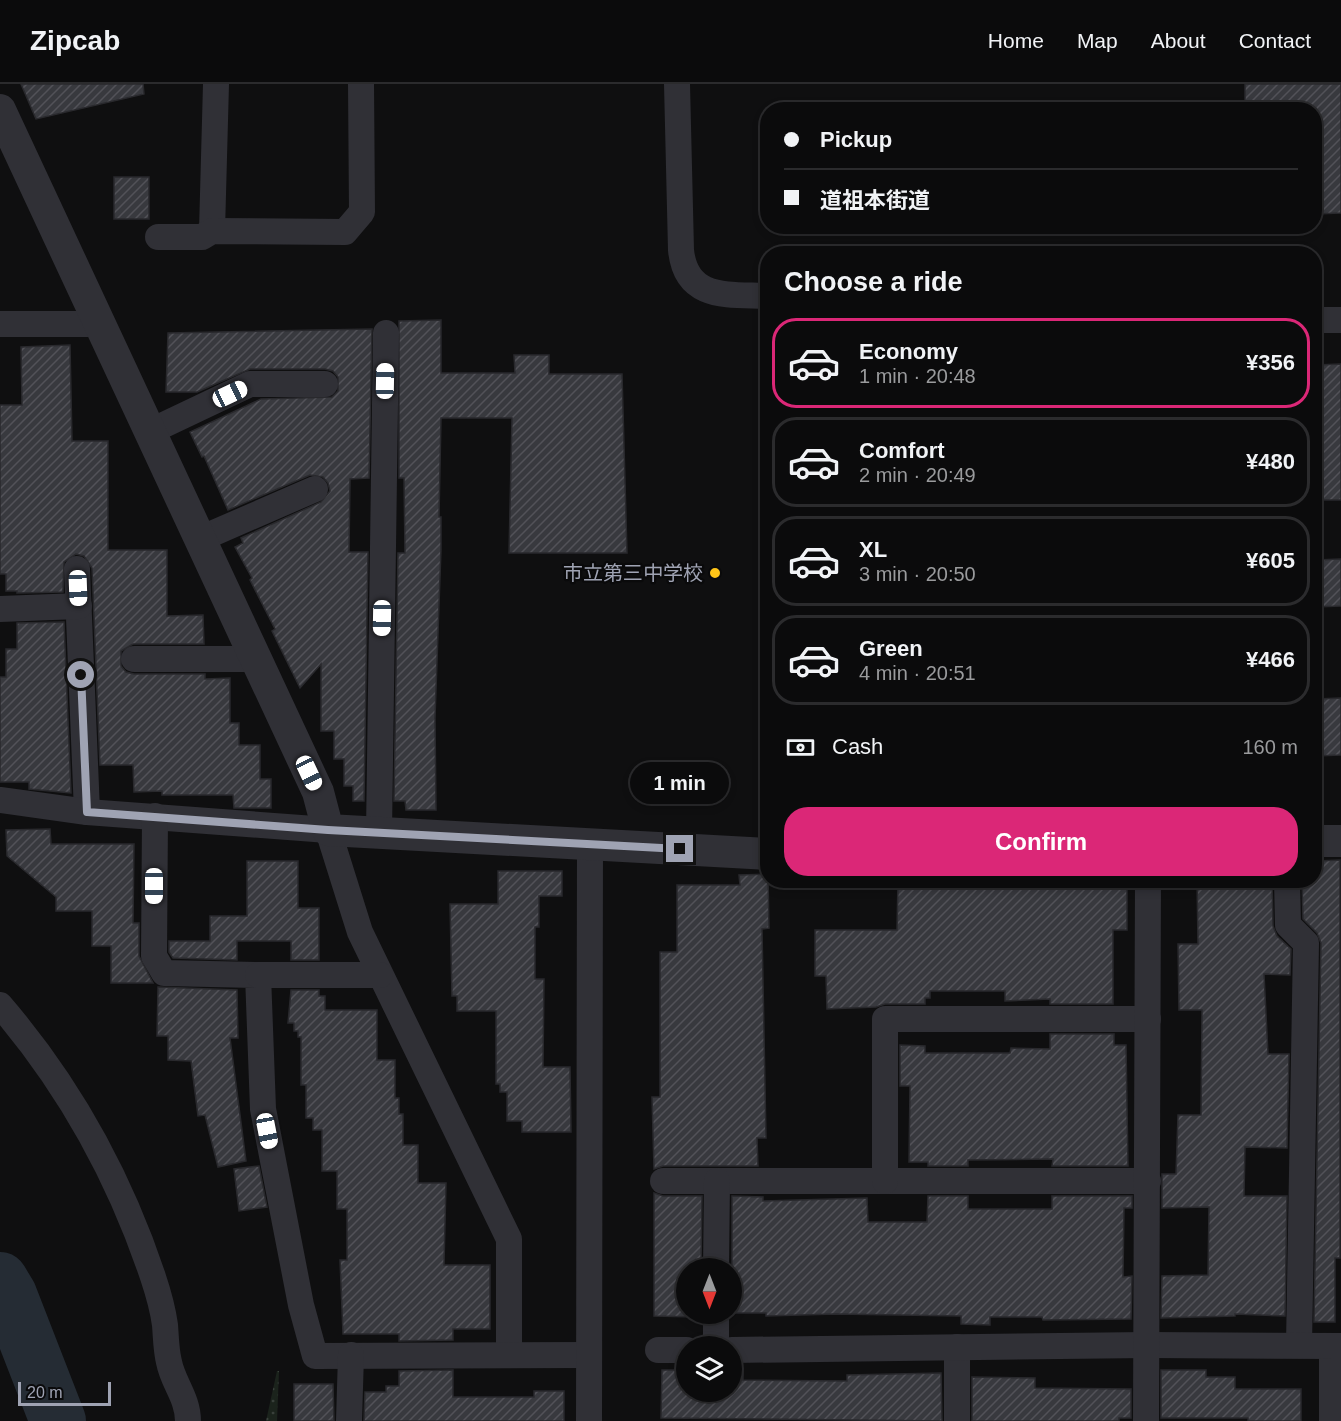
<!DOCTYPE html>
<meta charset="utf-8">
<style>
:root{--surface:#0b0b0c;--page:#19191a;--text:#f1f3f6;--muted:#9a9b9d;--line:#2b2b2d;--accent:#db2777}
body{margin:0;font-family:Arial,"Noto Sans JP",sans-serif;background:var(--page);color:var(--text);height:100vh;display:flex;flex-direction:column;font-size:22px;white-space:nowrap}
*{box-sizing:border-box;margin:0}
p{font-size:20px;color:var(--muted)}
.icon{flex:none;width:33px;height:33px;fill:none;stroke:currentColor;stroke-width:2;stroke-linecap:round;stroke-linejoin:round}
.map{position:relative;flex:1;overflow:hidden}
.details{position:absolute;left:760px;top:162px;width:562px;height:642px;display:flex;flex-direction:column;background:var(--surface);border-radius:24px;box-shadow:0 3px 9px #0003,0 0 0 2px var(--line)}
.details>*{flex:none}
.top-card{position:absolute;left:760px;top:18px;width:562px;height:132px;border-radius:24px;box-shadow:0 3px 9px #0003,0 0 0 2px var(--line);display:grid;align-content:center;height:132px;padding:0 24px;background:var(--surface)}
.needle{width:39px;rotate:180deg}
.buttons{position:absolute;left:676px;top:1174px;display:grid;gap:12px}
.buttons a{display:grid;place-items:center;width:66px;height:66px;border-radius:50%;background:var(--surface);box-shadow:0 3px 9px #0003,0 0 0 2px var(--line);font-size:30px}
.scale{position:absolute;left:18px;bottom:15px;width:93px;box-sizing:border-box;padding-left:6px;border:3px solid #9fa3b3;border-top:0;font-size:16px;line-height:21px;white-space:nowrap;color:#9fa3b3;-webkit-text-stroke:4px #0a0a0b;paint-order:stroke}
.end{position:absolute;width:27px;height:27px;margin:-14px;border:8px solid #9fa3b3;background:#111;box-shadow:0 0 0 3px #111}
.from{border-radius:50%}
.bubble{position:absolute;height:42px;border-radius:21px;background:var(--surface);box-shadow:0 3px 9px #0003,0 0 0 2px var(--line);font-size:20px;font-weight:600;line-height:42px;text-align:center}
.car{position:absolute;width:18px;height:36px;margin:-18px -9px;border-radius:8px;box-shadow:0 0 4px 2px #0007;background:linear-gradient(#fff 24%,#345 0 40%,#fff 0 76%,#345 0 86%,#fff 0)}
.top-card b{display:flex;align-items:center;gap:21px;height:57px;font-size:22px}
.top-card b+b{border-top:2px solid var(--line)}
.top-card i{width:15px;height:15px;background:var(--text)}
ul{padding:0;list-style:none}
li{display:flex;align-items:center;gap:18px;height:90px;margin:0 12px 9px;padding:0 12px;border:3px solid var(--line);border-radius:24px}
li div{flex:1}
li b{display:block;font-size:22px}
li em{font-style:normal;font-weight:600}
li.selected{border-color:var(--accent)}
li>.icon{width:54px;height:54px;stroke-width:1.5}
h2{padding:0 24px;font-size:27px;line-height:72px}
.pay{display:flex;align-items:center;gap:15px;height:66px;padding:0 24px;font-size:22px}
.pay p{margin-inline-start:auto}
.primary-button{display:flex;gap:12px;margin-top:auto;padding:12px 24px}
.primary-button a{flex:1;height:69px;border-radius:24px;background:var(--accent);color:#fff;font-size:24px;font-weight:600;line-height:69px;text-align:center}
header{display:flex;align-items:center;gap:36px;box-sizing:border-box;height:84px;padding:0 30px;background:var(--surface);border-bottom:2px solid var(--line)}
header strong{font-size:28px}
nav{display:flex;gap:33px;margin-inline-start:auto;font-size:21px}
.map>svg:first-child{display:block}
</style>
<header>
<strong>Zipcab</strong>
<nav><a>Home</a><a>Map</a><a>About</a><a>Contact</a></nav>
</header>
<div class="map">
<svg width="1341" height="1337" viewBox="0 0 1341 1337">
<defs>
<pattern id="grass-dots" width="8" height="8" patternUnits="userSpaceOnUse" patternTransform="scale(1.5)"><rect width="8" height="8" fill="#1b231c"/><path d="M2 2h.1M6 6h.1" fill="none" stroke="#39403b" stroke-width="1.8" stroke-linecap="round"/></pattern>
<pattern id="building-hatch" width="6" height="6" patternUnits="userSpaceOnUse" patternTransform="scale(1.5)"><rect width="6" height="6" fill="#38393e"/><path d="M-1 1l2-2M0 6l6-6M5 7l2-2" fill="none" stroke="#525258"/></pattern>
</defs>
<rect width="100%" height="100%" fill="#0f0f10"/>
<path fill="url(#grass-dots)" d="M277 1287H279L277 1337H266Z"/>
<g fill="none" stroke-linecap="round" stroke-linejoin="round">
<path stroke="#252c34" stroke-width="56" d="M0 1196 9 1211 58 1337"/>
</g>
<g fill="url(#building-hatch)" stroke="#29292d" stroke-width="1.5">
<path d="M21 0H143L144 10 36 35Z"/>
<path d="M1245 0H1341V129L1316 130V26H1245Z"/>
<rect x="114" y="93" width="35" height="42"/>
<path d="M441 236V289H515L514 271H549V290H622L627 469H509L512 334H441L439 433H441V465L435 634 436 726H406L405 717H394L398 469H405L404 394H399V237Z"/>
<path d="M372 245 369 394 350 395 349 468H368L364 717H353V702H344V675H334V647H321V580L300 604 272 547 275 545 250 496 252 494 235 463 243 459 241 454 321 418 330 407 328 399 323 393 310 391 228 426 204 372 202 373 190 348 261 315 332 313 338 307V293L333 287 325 285H250L197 308H166L168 249Z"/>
<path d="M70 261 72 357H108V466H167V532L203 531 204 560H133L121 567V582L126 588 134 590H205V595L230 594V639H239V661H260V695H271V724H234L233 711H162V707L134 708 133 681H100L92 484 84 472 76 470 64 478 63 508 17 509V507H6V490H0V321H22L21 263Z"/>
<path d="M1341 280V416H1316V281Z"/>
<path d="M1341 475V522L1316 523V476Z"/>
<path d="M64 538 71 709 29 705V698H0V593H6V565H17V539Z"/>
<path d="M1341 614V671L1316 672V615Z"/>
<path d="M50 745 51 760H134L133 839H139V872L153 899H111V862H92V827H56V813L7 772 6 746Z"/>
<path d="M1340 776V1174H1335V1238H1314L1321 859 1317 849 1303 835 1302 796H1316V777Z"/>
<path d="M247 777H298V824H319V876H291V857H237V876L173 874 169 868V857H210V832H247Z"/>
<path d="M498 787H562V812H539V843H535V895H544L543 983H570L571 1048H522V1037H507V1008H500V1000H496V927H457V912H452L450 820H498Z"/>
<path d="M768 790 769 844 762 845 766 1054H757L758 1082H663L654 1085 652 1013H660V868H677V801H740L739 791Z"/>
<path d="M898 796H955L954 799 1013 800V803L1065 805V802L1127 803V846H1113V920H1050V915L1005 917V907H930V914H925V920H885L876 923 827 925 826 892H815V846H897Z"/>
<path d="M1197 796H1272L1273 842 1277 852 1291 865 1290 891 1264 890 1268 970H1289L1287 1064 1245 1063 1244 1112H1287L1285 1232 1235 1230V1232L1161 1234 1162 1192 1208 1191 1209 1123 1162 1124V1090H1176L1178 1031H1201L1202 926H1179L1178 860H1198Z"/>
<path d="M158 903 237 906 238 954H230L246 1077 218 1083 205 1031 198 1032 191 977 168 976V952H157Z"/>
<path d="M291 906H319V912H325V926H377V976H395V1014H399V1030H403V1061H418V1099H446L444 1181H490V1245H453V1256L399 1257V1250H343L340 1176H347V1125H337V1087H322V1046H313V1034H306V1001H301V953H298V947H294V939H288Z"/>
<path d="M1050 950H1114V961H1126L1128 1082H1052L1053 1075 968 1076V1082H928V1078H909L910 1002H900V961L925 962V969H1010L1011 964 1050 965Z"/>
<path d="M259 1082 267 1123 239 1127 234 1085Z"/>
<path d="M654 1109 663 1112H702L701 1185H687V1230H696V1233L654 1232Z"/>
<path d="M732 1112 763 1113V1117L867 1114 868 1138H927L928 1112H968V1125H1052V1112H1132V1124H1124L1123 1193 1132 1192 1131 1235 1043 1236 1042 1233H990V1241L961 1240V1232L836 1230 766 1232V1229H732Z"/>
<path d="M453 1286V1313H534V1307H564V1337H364L365 1308H386V1302H399V1287Z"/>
<path d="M662 1286H687V1308H732V1287H743V1296L847 1297V1291L941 1289 942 1337 661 1334Z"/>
<path d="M1161 1286H1206V1293H1235V1305H1301V1337H1248V1334H1161Z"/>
<path d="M972 1293 1035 1294V1304L1131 1305V1334H1119V1337H972Z"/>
<path d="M294 1300H333L334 1337H294Z"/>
</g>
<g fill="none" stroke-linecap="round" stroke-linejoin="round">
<g stroke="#303036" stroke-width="26">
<path d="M677 0 681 166C686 217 729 210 768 212"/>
<path d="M212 147 216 0"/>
<path d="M158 153H202L212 147 345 148 362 128 361 0"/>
<path d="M1316 236H1341"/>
<path d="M0 240H97"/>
<path d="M149 348 250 300H325"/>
<path d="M200 455 315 405"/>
<path d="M77 485 87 728"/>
<path d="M0 525 79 522"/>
<path d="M134 575H256"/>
<path d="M0 716 87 728 328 746 360 848 509 1155V1271"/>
<path d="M155 732 154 872 164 889 258 891 263 1025 301 1221 315 1272 589 1271"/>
<path d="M379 748 386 249"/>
<path d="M1287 796 1288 841 1306 859 1299 1261"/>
<path d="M258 891H380"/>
<path d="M0 921C68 1000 120 1094 153 1193 158 1208 163 1226 165 1241 166 1253 166 1266 169 1278 173 1299 188 1314 188 1337"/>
<path d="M663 1097H1148"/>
<path d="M885 1097V935H1148"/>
<path d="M716 1185 717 1097"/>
<path d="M1332 1262V1337"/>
<path d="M716 1263V1230"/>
<path d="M957 1263V1337"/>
<path d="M658 1266H687"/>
<path d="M732 1266 1147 1261 1341 1262"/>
<path d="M349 1337 351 1271"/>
<path d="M589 1337 590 761"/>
<path d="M1146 1337 1148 796"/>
</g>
<g stroke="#303036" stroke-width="32">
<path d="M0 26 318 708 328 746 768 770"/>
<path d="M1316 757H1341"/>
</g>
</g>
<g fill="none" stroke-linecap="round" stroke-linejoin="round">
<path stroke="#9fa3b3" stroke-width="8" d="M81 591 87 728 328 746 680 765"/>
</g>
<circle fill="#ffc518" stroke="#0a0a0b" stroke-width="2" cx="715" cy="489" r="6"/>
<g text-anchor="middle" stroke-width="4.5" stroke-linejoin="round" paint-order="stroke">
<g font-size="20" fill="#9fa3b3" stroke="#0a0a0b" text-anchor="end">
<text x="703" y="496">市立第三中学校</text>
</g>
</g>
</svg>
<div class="buttons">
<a><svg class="needle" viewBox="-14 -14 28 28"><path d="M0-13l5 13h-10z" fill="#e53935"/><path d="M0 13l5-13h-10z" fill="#9a9b9d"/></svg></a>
<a><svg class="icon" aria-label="layers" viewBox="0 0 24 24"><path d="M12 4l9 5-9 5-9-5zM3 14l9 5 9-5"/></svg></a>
</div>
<div class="scale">20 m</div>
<i class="end from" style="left:81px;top:591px"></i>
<i class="end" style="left:680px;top:765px"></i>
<div class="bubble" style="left:630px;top:678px;width:99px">1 min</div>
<i class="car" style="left:385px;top:297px;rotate:1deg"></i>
<i class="car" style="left:230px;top:310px;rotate:65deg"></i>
<i class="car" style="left:78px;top:504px;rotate:178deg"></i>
<i class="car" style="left:382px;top:534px;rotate:181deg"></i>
<i class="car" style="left:309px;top:689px;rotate:155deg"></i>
<i class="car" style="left:154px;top:802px;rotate:180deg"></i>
<i class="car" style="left:267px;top:1047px;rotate:169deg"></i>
<div class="top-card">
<b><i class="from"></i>Pickup</b>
<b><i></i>道祖本街道</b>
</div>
<section class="details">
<h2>Choose a ride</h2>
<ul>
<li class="selected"><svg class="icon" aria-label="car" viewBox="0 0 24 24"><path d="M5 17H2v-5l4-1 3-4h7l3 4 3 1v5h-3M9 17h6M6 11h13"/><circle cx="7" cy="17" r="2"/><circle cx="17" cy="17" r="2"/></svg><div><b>Economy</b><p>1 min · 20:48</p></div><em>¥356</em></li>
<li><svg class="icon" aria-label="car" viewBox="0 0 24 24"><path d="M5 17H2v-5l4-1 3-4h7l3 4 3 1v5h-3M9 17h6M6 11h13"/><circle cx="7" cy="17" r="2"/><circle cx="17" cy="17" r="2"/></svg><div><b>Comfort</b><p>2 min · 20:49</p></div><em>¥480</em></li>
<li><svg class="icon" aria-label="car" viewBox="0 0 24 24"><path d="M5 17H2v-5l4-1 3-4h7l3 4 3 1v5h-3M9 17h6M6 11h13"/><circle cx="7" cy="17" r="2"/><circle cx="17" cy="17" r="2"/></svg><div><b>XL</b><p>3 min · 20:50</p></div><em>¥605</em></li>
<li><svg class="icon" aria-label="car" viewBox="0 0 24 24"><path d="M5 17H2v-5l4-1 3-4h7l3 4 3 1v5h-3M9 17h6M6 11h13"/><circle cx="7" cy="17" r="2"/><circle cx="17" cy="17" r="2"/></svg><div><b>Green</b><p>4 min · 20:51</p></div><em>¥466</em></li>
</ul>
<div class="pay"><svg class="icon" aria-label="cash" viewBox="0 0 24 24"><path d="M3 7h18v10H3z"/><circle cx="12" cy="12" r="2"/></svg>Cash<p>160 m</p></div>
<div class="primary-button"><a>Confirm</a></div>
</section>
</div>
